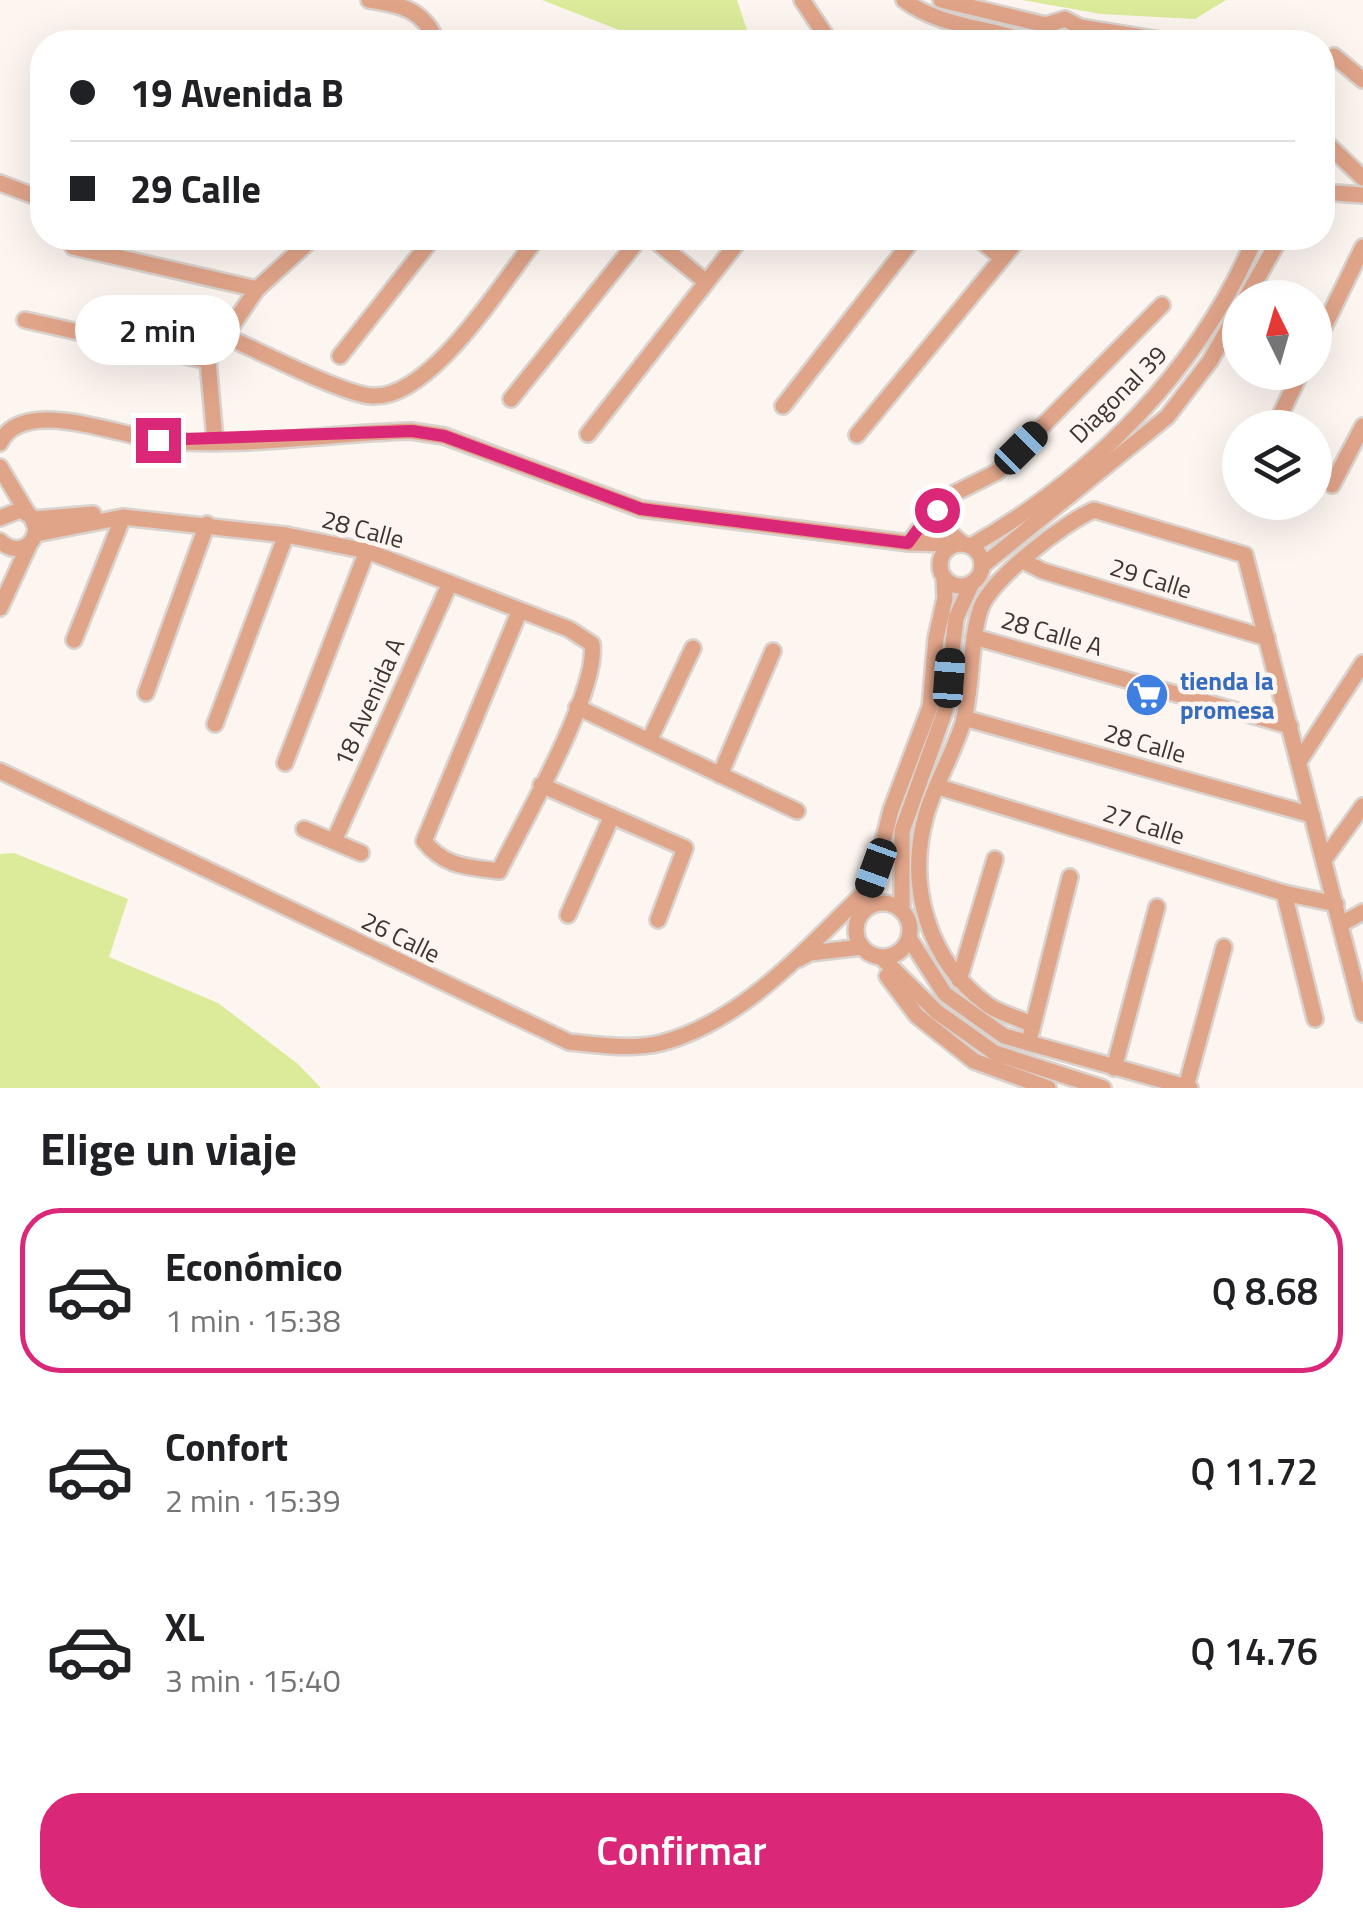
<!DOCTYPE html>
<html lang="es">
<meta charset="utf-8">
<style>
:root{--surface:#fff;--page:#f2f2f2;--text:#202124;--muted:#757577;--line:#e0e0e0;--accent:#db2777}
body{margin:0;font-family:"Titillium Web",sans-serif;background:var(--page);color:var(--text);height:100vh;display:flex;flex-direction:column;font-size:38px;white-space:nowrap}
*{box-sizing:border-box;margin:0}
p{font-size:32px;color:var(--muted)}
.icon{flex:none;width:55px;height:55px;fill:none;stroke:currentColor;stroke-width:2;stroke-linecap:round;stroke-linejoin:round}
.map{position:relative;height:1088px;overflow:hidden}
.panel{display:flex;flex-direction:column;background:var(--surface);flex:1}
.panel>*{flex:none}
.hud{position:absolute;left:30px;top:30px;width:1305px;height:220px;border-radius:40px;box-shadow:0 10px 40px #0002;display:grid;align-content:center;height:220px;padding:0 40px;background:var(--surface)}
.needle{width:65px;rotate:355deg}
.tools{position:absolute;left:1222px;top:280px;display:grid;gap:20px}
.tools a{display:grid;place-items:center;width:110px;height:110px;border-radius:50%;background:var(--surface);box-shadow:0 10px 40px #0002;font-size:50px}
.end{position:absolute;width:45px;height:45px;margin:-22px;border:12px solid #db2777;background:#fff;box-shadow:0 0 0 5px #fff}
.from{border-radius:50%}
.bubble{position:absolute;height:70px;border-radius:35px;background:var(--surface);box-shadow:0 10px 40px #0002;font-size:32px;font-weight:600;line-height:70px;text-align:center}
.car{position:absolute;width:30px;height:60px;margin:-30px -15px;border-radius:12px;box-shadow:0 0 8px 2px #0007;background:linear-gradient(#222 24%,#8ab4d8 0 40%,#222 0 76%,#8ab4d8 0 86%,#222 0)}
.hud b{display:flex;align-items:center;gap:35px;height:95px;font-size:38px}
.hud b+b{border-top:2px solid var(--line)}
.hud i{width:25px;height:25px;background:var(--text)}
ul{padding:0;list-style:none}
li{display:flex;align-items:center;gap:30px;height:165px;margin:0 20px 15px;padding:0 20px;border:5px solid transparent;border-radius:40px}
li div{flex:1}
li b{display:block;font-size:38px}
li em{font-style:normal;font-weight:600}
li.selected{border-color:var(--accent)}
li>.icon{width:90px;height:90px;stroke-width:1.5}
h2{padding:0 40px;font-size:45px;line-height:120px}
.cta{display:flex;gap:20px;margin-top:auto;padding:20px 40px}
.cta a{flex:1;height:115px;border-radius:40px;background:var(--accent);color:#fff;font-size:40px;font-weight:600;line-height:115px;text-align:center}
.map>svg:first-child{display:block}
</style>
<div class="map">
<svg width="1363" height="1088" viewBox="0 0 1363 1088">
<rect width="100%" height="100%" fill="#fdf5f0"/>
<g fill="#dbeb9a">
<path d="M542 0H737L751 42H650Z"/>
<path d="M1022 0H1226L1195 19 1101 14Z"/>
<path d="M14 853 128 899 109 957 218 1003 298 1064 321 1088H0V854Z"/>
</g>
<g fill="none" stroke-linecap="round" stroke-linejoin="round">
<g stroke="#dad2cd" stroke-width="20">
<g id="minor">
<path d="M369 0C402 5 423 9 437 42"/>
<path d="M802 0 830 42"/>
<path d="M904 0C940 27 987 27 1027 42"/>
<path d="M941 0 1046 25"/>
<path d="M1080 27 1173 42"/>
<path d="M1039 42 1046 25 1065 19 1080 27 1086 42"/>
<path d="M1334 56 1363 80"/>
<path d="M1322 139 1363 178"/>
<path d="M0 183 42 199"/>
<path d="M1322 192 1363 195"/>
<path d="M652 238 705 281"/>
<path d="M978 238 1002 258"/>
<path d="M73 247 257 289"/>
<path d="M1246 298 1280 238"/>
<path d="M25 320 208 361"/>
<path d="M223 335C255 349 344 395 372 396 431 400 503 281 537 238"/>
<path d="M1315 345 1363 247"/>
<path d="M340 356 433 238"/>
<path d="M511 399 640 238"/>
<path d="M783 406 914 238"/>
<path d="M1274 428 1301 372"/>
<path d="M588 434 741 238"/>
<path d="M857 435 1019 238"/>
<path d="M215 440 208 361 257 289 313 238"/>
<path d="M0 443C22 396 116 435 157 440 240 449 328 433 411 431L444 436 641 509 909 543 955 544"/>
<path d="M0 467 28 514"/>
<path d="M1332 485 1363 426"/>
<path d="M936 505 941 525 963 544"/>
<path d="M0 518 20 510 31 516 36 528C34 549 15 555 0 541"/>
<path d="M33 519 93 514"/>
<path d="M36 534 123 517 286 535 367 551 569 629 592 644C599 691 523 822 499 871 468 867 444 867 424 841L520 610"/>
<path d="M909 543 941 500 997 472 1162 305"/>
<circle cx="961" cy="565" r="21"/>
<path d="M971 546C1094 476 1200 368 1255 238"/>
<path d="M1023 561 1043 571 1267 638"/>
<path d="M982 566 1167 417 1210 361 1240 308"/>
<path d="M0 608 29 545"/>
<path d="M974 637 1290 726"/>
<path d="M74 640 123 517"/>
<path d="M146 693 207 524"/>
<path d="M577 707 797 811"/>
<path d="M964 718 1312 815"/>
<path d="M215 724 286 535"/>
<path d="M649 741 693 648"/>
<path d="M1300 760 1363 663"/>
<path d="M285 763 367 551"/>
<path d="M0 771 569 1042C599 1045 631 1050 661 1043 745 1021 808 946 868 889"/>
<path d="M720 775 773 651"/>
<path d="M541 785 685 848 658 920"/>
<path d="M939 787 1284 893 1336 904"/>
<path d="M304 829 361 853"/>
<path d="M334 841 450 583"/>
<path d="M1326 857 1363 806"/>
<path d="M1284 893 1315 1019"/>
<circle cx="883" cy="930" r="27"/>
<path d="M866 909 891 810 930 707 936 638 945 598 944 578"/>
<path d="M902 911V831L945 711 956 618 972 583"/>
<path d="M568 915 612 816"/>
<path d="M1341 924 1363 912"/>
<path d="M909 938 945 994 1004 1036 1190 1088"/>
<path d="M881 957 937 1012 995 1053 1103 1088"/>
<path d="M799 959 810 953 862 947"/>
<path d="M887 976 917 1016 974 1061 1048 1088"/>
<path d="M959 980 995 859"/>
<path d="M1030 1024C1017 1017 1001 1014 988 1005 928 961 906 886 926 815 935 784 953 754 963 723 973 686 969 646 980 610 989 580 1065 522 1094 510L1245 555 1363 1014"/>
<path d="M1031 1033 1070 877"/>
<path d="M1114 1068 1157 907"/>
<path d="M1186 1087 1224 947"/>
</g>
</g>
<use href="#minor" stroke="#e0a489" stroke-width="15"/>
</g>
<g fill="none" stroke-linecap="round" stroke-linejoin="round">
<path stroke="#db2777" stroke-width="12" d="M158 440 412 431 444 436 641 509 908 543 936 505 937 510"/>
</g>
<defs>
<g id="supermarket-disc" transform="scale(2.25)"><circle r="9.5" fill="#3f7fe0" stroke="#fdf5f0"/><path d="M-6-5.5h2.5l.6 2H6L4.5 2H-2.5L-4.4-4H-6ZM-1.5 3.2a1.3 1.3 0 1 0 .1 0ZM3 3.2a1.3 1.3 0 1 0 .1 0Z" fill="#fff"/></g>
</defs>
<g fill-rule="evenodd">
<use href="#supermarket-disc" x="1147" y="695"/>
</g>
<g text-anchor="middle" stroke-width="9" stroke-linejoin="round" paint-order="stroke">
<g font-size="25" fill="#3d3530" stroke="#fdf5f0">
<text transform="translate(1118 394) rotate(-45)" y="9">Diagonal 39</text>
<text transform="translate(363 529) rotate(15)" y="9">28 Calle</text>
<text transform="translate(1151 578) rotate(17)" y="9">29 Calle</text>
<text transform="translate(1052 633) rotate(16)" y="9">28 Calle A</text>
<text transform="translate(369 702) rotate(-66)" y="9">18 Avenida A</text>
<text transform="translate(1145 743) rotate(16)" y="9">28 Calle</text>
<text transform="translate(1144 824) rotate(17)" y="9">27 Calle</text>
<text transform="translate(401 937) rotate(26)" y="9">26 Calle</text>
</g>
<g font-size="25" font-weight="bold" fill="#366cbe" stroke="#fdf5f0" text-anchor="start">
<text x="1180" y="690">tienda la<tspan x="1180" dy="29">promesa</tspan></text>
</g>
</g>
</svg>
<div class="tools">
<a><svg class="needle" viewBox="-14 -14 28 28"><path d="M0-13l5 13h-10z" fill="#e53935"/><path d="M0 13l5-13h-10z" fill="#757577"/></svg></a>
<a><svg class="icon" aria-label="layers" viewBox="0 0 24 24"><path d="M12 4l9 5-9 5-9-5zM3 14l9 5 9-5"/></svg></a>
</div>
<i class="end from" style="left:937px;top:510px"></i>
<i class="end" style="left:158px;top:440px"></i>
<div class="bubble" style="left:75px;top:295px;width:165px">2 min</div>
<i class="car" style="left:1021px;top:448px;rotate:45deg"></i>
<i class="car" style="left:949px;top:678px;rotate:4deg"></i>
<i class="car" style="left:876px;top:868px;rotate:200deg"></i>
<div class="hud">
<b><i class="from"></i>19 Avenida B</b>
<b><i></i>29 Calle</b>
</div>
</div>
<section class="panel">
<h2>Elige un viaje</h2>
<ul>
<li class="selected"><svg class="icon" aria-label="car" viewBox="0 0 24 24"><path d="M5 17H2v-5l4-1 3-4h7l3 4 3 1v5h-3M9 17h6M6 11h13"/><circle cx="7" cy="17" r="2"/><circle cx="17" cy="17" r="2"/></svg><div><b>Económico</b><p>1 min · 15:38</p></div><em>Q 8.68</em></li>
<li><svg class="icon" aria-label="car" viewBox="0 0 24 24"><path d="M5 17H2v-5l4-1 3-4h7l3 4 3 1v5h-3M9 17h6M6 11h13"/><circle cx="7" cy="17" r="2"/><circle cx="17" cy="17" r="2"/></svg><div><b>Confort</b><p>2 min · 15:39</p></div><em>Q 11.72</em></li>
<li><svg class="icon" aria-label="car" viewBox="0 0 24 24"><path d="M5 17H2v-5l4-1 3-4h7l3 4 3 1v5h-3M9 17h6M6 11h13"/><circle cx="7" cy="17" r="2"/><circle cx="17" cy="17" r="2"/></svg><div><b>XL</b><p>3 min · 15:40</p></div><em>Q 14.76</em></li>
</ul>
<div class="cta"><a>Confirmar</a></div>
</section>
